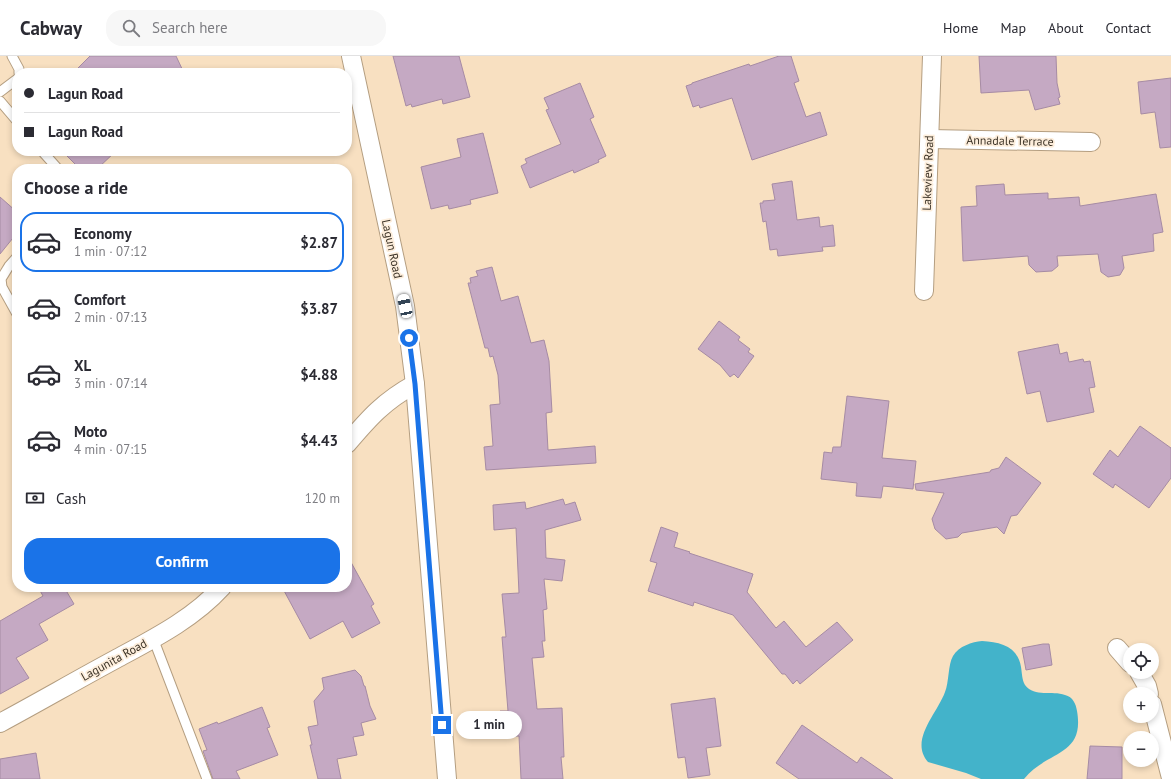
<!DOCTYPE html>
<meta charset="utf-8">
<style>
:root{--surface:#fff;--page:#f7f7f7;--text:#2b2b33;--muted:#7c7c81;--line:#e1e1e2;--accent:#1a73e8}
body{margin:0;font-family:"PT Sans",sans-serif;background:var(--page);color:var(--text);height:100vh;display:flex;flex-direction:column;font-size:15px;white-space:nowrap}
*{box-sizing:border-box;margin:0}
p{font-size:13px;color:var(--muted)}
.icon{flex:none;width:22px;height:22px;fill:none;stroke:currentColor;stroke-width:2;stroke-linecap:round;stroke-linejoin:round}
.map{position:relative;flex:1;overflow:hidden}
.drawer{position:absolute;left:12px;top:108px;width:340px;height:428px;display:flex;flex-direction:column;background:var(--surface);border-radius:16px;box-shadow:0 2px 6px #0003}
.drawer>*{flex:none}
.top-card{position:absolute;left:12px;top:12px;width:340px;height:88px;border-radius:16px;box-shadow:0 2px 6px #0003;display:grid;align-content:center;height:88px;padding:0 12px;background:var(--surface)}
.tools{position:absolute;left:1123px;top:587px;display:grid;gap:8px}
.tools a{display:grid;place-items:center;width:36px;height:36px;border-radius:50%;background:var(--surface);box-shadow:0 2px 6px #0003;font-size:20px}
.end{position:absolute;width:18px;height:18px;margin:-9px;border:5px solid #1a73e8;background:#fff;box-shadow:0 0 0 2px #fff}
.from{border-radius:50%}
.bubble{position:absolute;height:28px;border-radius:14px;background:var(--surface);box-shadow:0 2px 6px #0003;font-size:13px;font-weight:600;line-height:28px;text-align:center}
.car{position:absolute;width:12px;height:24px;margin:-12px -6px;border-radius:5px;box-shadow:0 0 3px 1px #0007;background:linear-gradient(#fff 24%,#345 0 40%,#fff 0 76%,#345 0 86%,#fff 0)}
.top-card b{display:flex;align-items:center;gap:14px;height:38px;font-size:15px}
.top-card b+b{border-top:1px solid var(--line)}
.top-card i{width:10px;height:10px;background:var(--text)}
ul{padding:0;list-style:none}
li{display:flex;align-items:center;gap:12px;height:60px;margin:0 8px 6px;padding:0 4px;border:2px solid transparent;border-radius:16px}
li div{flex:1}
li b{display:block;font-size:15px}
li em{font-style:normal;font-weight:600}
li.selected{border-color:var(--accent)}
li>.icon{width:36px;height:36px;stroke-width:1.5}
h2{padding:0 12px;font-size:18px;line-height:48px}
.pay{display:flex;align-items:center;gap:10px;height:44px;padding:0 12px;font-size:15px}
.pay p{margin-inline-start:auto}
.cta{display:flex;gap:8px;margin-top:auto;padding:8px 12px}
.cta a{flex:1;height:46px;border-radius:16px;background:var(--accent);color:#fff;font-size:16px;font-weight:600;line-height:46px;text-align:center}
header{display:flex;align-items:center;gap:24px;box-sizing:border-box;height:56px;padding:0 20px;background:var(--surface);border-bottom:1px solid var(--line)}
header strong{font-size:19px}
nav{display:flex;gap:22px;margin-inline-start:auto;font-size:14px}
.search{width:280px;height:36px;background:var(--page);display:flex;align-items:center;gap:10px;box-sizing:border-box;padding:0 14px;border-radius:16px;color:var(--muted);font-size:15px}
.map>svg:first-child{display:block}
</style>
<header>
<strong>Cabway</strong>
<div class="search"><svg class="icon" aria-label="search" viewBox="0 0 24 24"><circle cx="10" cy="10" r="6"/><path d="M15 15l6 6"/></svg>Search here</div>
<nav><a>Home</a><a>Map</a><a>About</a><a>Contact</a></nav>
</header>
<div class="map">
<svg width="1171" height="723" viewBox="0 0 1171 723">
<rect width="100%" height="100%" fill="#f8e0c1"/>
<path fill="#43b3ca" d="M982 585C1001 586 1018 591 1021 611 1022 617 1022 624 1025 629 1035 642 1052 634 1065 639 1073 641 1076 648 1077 655 1085 701 1047 694 1024 723H981L966 717 928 706C909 684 937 658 945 636 949 627 948 608 953 600 959 590 972 586 982 585Z"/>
<g fill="#c5a9c3" stroke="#a68ba4">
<path d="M90 0H176L184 17H73Z"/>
<path d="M393 0H459L470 41 443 48 442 43 412 51 411 48 406 50Z"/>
<path d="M779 0H791L799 25 794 27 806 61 820 56 827 79 752 104 732 42 700 52 699 49 693 51 686 30 692 28V27L749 8 750 10Z"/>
<path d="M979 0H1056L1057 27 1060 41 1058 42 1060 48 1035 54 1029 34 981 37Z"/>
<path d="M1171 22V91L1160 92 1155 56 1141 58 1138 26Z"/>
<path d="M580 27 594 61 590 63 606 100 598 104 599 106 574 117 573 114 530 132 521 110 527 107 525 103 561 88 546 54 549 53 544 42Z"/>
<path d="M483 77 498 137 470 144 471 148 449 153 448 149 431 153 421 111 461 101 457 83Z"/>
<path d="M62 95H116L97 113H80Z"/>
<path d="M792 125 797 164 819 161 820 171 833 169 835 190 822 191 823 195 778 200 777 193 770 194 766 165 763 166 760 147H763V145L775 144 772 128Z"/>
<path d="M1004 128 1005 139 1048 137V143L1079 141 1080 150 1156 138 1163 176 1153 178 1154 195 1122 200 1124 212 1120 219 1108 221 1101 216 1098 198 1057 200 1058 210 1052 215 1036 216 1029 209 1028 200 963 205 961 151 977 150 976 130Z"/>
<path d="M0 141 17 156V177L0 198Z"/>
<path d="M492 211 501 245 518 240 531 287 544 284 549 305 552 356 546 357 548 394 595 390 596 407 486 414 484 391 493 390 490 349 500 348 498 319 493 300 490 301 488 292H485L468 227H471L470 222 478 220 476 215Z"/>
<path d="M719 265 740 281 738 284 750 293 748 296 754 300 738 322 734 318 730 321 720 309 698 293Z"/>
<path d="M1058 288 1060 298 1067 296 1069 306 1083 303 1084 306 1090 305 1095 331 1089 332 1094 356 1047 366 1040 335 1027 338 1018 296Z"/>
<path d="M847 340 889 345 882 402 916 405 913 433 883 430 881 442 856 440 857 427 821 423 824 396 832 397 833 391H841Z"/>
<path d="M1140 370 1171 392V422L1149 452 1115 428 1113 432 1093 418 1110 394 1118 401Z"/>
<path d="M1006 401 1041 427 1017 459 1011 460 1004 478 997 471 962 477 958 481 946 483 935 473 932 463 944 437 916 434 915 428 990 416 991 414 999 412Z"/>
<path d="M563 443 565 449 575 446 581 464 545 474 546 502 565 504 562 525 544 523 547 553 543 554 545 585H542L544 601 532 602 537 653 562 652 564 701H561L563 723H521L519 680 501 681 500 655H508L502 581H506L502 538 519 537 516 472 494 474 493 449 525 446 526 453Z"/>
<path d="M661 471 678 477 674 491 690 496 689 497 753 518 747 536 776 572 784 565 806 591 837 566 853 584 800 628 797 624 793 628 785 618H782L733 559 694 546 693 550 648 535 657 507 650 505Z"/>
<path d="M347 499 374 548 371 550 380 567 352 582 343 565 310 583 282 531H347Z"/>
<path d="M38 531H64L74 548 39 568 48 584 16 602 29 622 0 638V565L43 540Z"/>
<path d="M1043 588H1049L1052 609 1026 614 1022 592Z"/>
<path d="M355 614 361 620 364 630H365L370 650 376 663 361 667 364 679 353 681 357 699 337 703 341 723H318L310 689H312L308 671 318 669 314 645 324 633 322 622Z"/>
<path d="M715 642 721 690 706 692 710 719 688 722 685 701 678 702 671 648Z"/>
<path d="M262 651 270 671 267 672 278 699 236 715 240 723H213L203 695 207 694 199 673 217 666 218 668Z"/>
<path d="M802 669 857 707 861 701 893 723H799L776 707Z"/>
<path d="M1090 690 1122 691V723H1087Z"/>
<path d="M36 697 40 723H0V703Z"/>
</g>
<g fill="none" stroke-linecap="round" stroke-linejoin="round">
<g stroke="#b49e81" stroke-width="11">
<g id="service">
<path d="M12 0 19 13V17"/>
<path d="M0 36 17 23"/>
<path d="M0 45 17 65"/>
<path d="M42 95 58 113"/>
<path d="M17 201 9 210 1 223 2 231 17 258"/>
<path d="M153 582 207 723"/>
</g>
</g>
<g stroke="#b49e81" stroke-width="20">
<g id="minor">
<path d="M351 0 405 250 415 328 447 723"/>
<path d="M930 83 1091 86"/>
<path d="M924 235 932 0"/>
<path d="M347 388C369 362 384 345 415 328"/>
<path d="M1117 592 1130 607"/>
<path d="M1139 616 1147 630 1149 638"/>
<path d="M1152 648 1171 722"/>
<path d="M0 667C39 646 77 624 116 603 153 583 193 563 222 531"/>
</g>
</g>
<use href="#service" stroke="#fff" stroke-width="9"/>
<use href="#minor" stroke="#fff" stroke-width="18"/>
</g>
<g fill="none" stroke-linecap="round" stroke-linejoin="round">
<path stroke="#1a73e8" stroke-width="5" d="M409 282 415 328 442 669"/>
</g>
<g text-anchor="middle" stroke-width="3.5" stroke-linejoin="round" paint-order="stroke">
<g font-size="12" fill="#3c3327" stroke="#fdeedc">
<text transform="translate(1010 85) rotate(1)" y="4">Annadale Terrace</text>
<text transform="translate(928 117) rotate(-88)" y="4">Lakeview Road</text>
<text transform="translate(392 193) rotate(78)" y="4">Lagun Road</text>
<text transform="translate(114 604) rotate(-29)" y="4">Lagunita Road</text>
</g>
</g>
</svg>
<div class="tools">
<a><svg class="icon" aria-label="locate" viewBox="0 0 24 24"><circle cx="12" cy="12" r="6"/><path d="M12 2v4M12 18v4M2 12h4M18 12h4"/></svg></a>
<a>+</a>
<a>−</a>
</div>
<i class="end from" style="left:409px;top:282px"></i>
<i class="end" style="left:442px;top:669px"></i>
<div class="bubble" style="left:456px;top:655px;width:66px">1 min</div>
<i class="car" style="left:405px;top:250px;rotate:348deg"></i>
<div class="top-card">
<b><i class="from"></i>Lagun Road</b>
<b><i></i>Lagun Road</b>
</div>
<section class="drawer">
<h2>Choose a ride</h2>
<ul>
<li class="selected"><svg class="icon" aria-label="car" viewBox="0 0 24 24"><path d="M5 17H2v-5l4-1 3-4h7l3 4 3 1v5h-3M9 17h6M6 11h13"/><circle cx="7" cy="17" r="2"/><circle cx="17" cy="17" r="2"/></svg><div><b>Economy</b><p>1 min · 07:12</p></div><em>$2.87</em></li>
<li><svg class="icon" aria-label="car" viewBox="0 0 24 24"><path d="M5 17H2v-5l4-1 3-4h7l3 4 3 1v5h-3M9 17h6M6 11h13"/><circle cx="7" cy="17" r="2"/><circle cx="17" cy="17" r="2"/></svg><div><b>Comfort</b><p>2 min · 07:13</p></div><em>$3.87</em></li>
<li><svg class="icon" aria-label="car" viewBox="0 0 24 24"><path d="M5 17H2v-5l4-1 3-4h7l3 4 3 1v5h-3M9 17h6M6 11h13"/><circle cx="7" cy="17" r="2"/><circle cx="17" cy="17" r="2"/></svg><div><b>XL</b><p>3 min · 07:14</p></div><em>$4.88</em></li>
<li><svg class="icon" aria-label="car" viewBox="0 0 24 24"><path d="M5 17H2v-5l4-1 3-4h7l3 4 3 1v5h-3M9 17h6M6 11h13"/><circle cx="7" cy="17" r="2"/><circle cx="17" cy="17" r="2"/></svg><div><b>Moto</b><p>4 min · 07:15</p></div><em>$4.43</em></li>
</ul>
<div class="pay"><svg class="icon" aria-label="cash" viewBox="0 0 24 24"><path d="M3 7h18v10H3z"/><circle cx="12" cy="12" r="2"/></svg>Cash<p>120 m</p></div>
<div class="cta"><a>Confirm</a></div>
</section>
</div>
